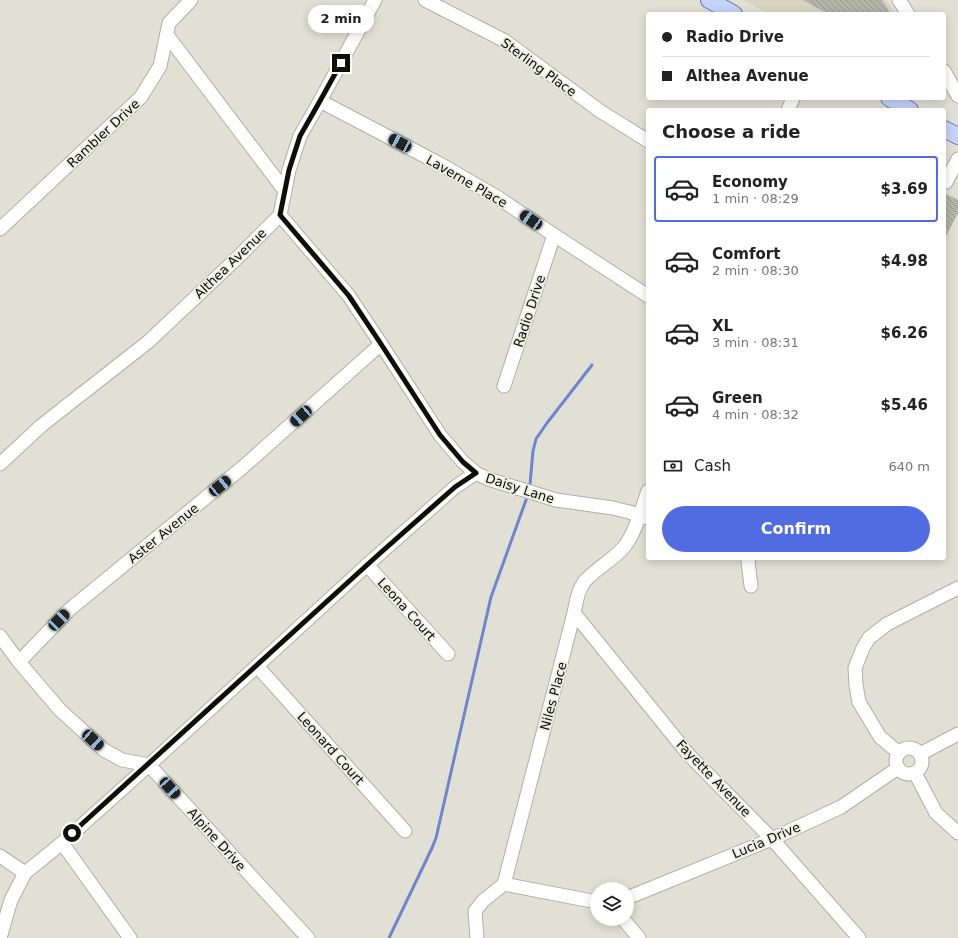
<!DOCTYPE html>
<meta charset="utf-8">
<style>
:root{--surface:#fff;--page:#f6f6f6;--text:#222;--muted:#767676;--line:#e0e0e0;--accent:#516be0}
body{margin:0;font-family:"DejaVu Sans",sans-serif;background:var(--page);color:var(--text);height:100vh;display:flex;flex-direction:column;font-size:15px;white-space:nowrap}
*{box-sizing:border-box;margin:0}
p{font-size:13px;color:var(--muted)}
.icon{flex:none;width:22px;height:22px;fill:none;stroke:currentColor;stroke-width:2;stroke-linecap:round;stroke-linejoin:round}
.map{position:relative;flex:1;overflow:hidden}
.drawer{position:absolute;left:646px;top:108px;width:300px;height:452px;display:flex;flex-direction:column;background:var(--surface);border-radius:4px;box-shadow:0 2px 10px #0003}
.drawer>*{flex:none}
.top-card{position:absolute;left:646px;top:12px;width:300px;height:88px;border-radius:4px;box-shadow:0 2px 10px #0003;display:grid;align-content:center;height:88px;padding:0 16px;background:var(--surface)}
.fabs{position:absolute;left:590px;top:882px;display:grid;gap:8px}
.fabs a{display:grid;place-items:center;width:44px;height:44px;border-radius:50%;background:var(--surface);box-shadow:0 2px 10px #0003;font-size:20px}
.end{position:absolute;width:18px;height:18px;margin:-9px;border:5px solid #0e0e0a;background:#fff;box-shadow:0 0 0 2px #fff}
.from{border-radius:50%}
.bubble{position:absolute;height:28px;border-radius:14px;background:var(--surface);box-shadow:0 2px 10px #0003;font-size:13px;font-weight:600;line-height:28px;text-align:center}
.car{position:absolute;width:12px;height:24px;margin:-12px -6px;border-radius:5px;box-shadow:0 0 3px 1px #0007;background:linear-gradient(#222 24%,#8ab4d8 0 40%,#222 0 76%,#8ab4d8 0 86%,#222 0)}
.top-card b{display:flex;align-items:center;gap:14px;height:38px;font-size:15px}
.top-card b+b{border-top:1px solid var(--line)}
.top-card i{width:10px;height:10px;background:var(--text)}
ul{padding:0;list-style:none}
li{display:flex;align-items:center;gap:12px;height:66px;margin:0 8px 6px;padding:0 8px;border:2px solid transparent;border-radius:4px}
li div{flex:1}
li b{display:block;font-size:15px}
li em{font-style:normal;font-weight:600}
li.active{border-color:var(--accent)}
li>.icon{width:36px;height:36px;stroke-width:1.5}
h2{padding:0 16px;font-size:18px;line-height:48px}
.pay{display:flex;align-items:center;gap:10px;height:44px;padding:0 16px;font-size:15px}
.pay p{margin-inline-start:auto}
.action{display:flex;gap:8px;margin-top:auto;padding:8px 16px}
.action a{flex:1;height:46px;border-radius:24px;background:var(--accent);color:#fff;font-size:16px;font-weight:600;line-height:46px;text-align:center}
.map>svg:first-child{display:block}
</style>
<div class="map">
<svg width="958" height="938" viewBox="0 0 958 938">
<defs>
<pattern id="building-back-hatch" width="6" height="6" patternUnits="userSpaceOnUse"><rect width="6" height="6" fill="#b4b5a9"/><path d="M-1 5l2 2M0 0l6 6M5-1l2 2" fill="none" stroke="#9a9a90"/></pattern>
</defs>
<rect width="100%" height="100%" fill="#e0e0d4"/>
<path fill="#d5d5c2" d="M743 0H886L896 14H769Z"/>
<g fill="none" stroke-linecap="round" stroke-linejoin="round">
<g stroke="#6f85d0" stroke-width="3">
<path d="M530 484 533 451 536 439 547 423 592 365"/>
<path d="M389 938 432 848 436 838 491 597 526 500"/>
</g>
</g>
<g fill="url(#building-back-hatch)">
<path d="M803 0H882L891 14H828Z"/>
<path d="M944 193 958 200V213L944 240Z"/>
</g>
<g fill="none" stroke-linecap="round" stroke-linejoin="round">
<g stroke="#afafa4" stroke-width="15">
<g id="minor">
<path d="M425 0 505 41 600 111 648 141"/>
<path d="M899 0 908 14"/>
<path d="M167 35 285 191"/>
<path d="M944 71 958 96"/>
<path d="M320 101 440 164 497 197 554 235 648 296"/>
<path d="M788 110 793 98"/>
<path d="M946 182 958 159"/>
<path d="M280 215 349 296 381 344 440 435 463 462 476 473 488 479 556 500 613 508 629 512 648 518"/>
<path d="M0 229 141 97 160 66 169 23 191 0"/>
<path d="M504 386 554 235"/>
<path d="M0 464 42 425 148 342 235 260 280 215 289 170 300 136 320 101 375 0"/>
<path d="M749 558 748 562 751 586"/>
<path d="M367 565 448 654"/>
<path d="M574 613 689 755 772 839 859 938"/>
<path d="M0 636 19 662 60 710 104 750 122 760 149 765 308 938"/>
<path d="M19 662 69 610 243 467 381 344"/>
<path d="M257 666 405 831"/>
<circle cx="909" cy="761" r="13"/>
<path d="M899 753 880 737 859 702 856 685 855 668 863 648 869 638 887 624 958 588"/>
<path d="M920 754 958 734"/>
<path d="M915 773 936 813 958 833"/>
<path d="M62 843 130 938"/>
<path d="M0 856 25 873"/>
<path d="M504 884 597 902"/>
<path d="M627 898 772 839 841 807 898 768"/>
<path d="M623 919 639 938"/>
<path d="M0 938 11 900 25 873 62 843 149 765 367 565 455 487 476 473"/>
<path d="M477 938 475 911 483 901 504 884 574 613C576 604 577 592 583 584 584 581 587 579 589 577 600 566 614 559 624 547 635 534 642 508 648 491"/>
</g>
</g>
<g stroke="#6c7aa4" stroke-width="18">
<g id="major">
<path d="M709 0 734 14"/>
<path d="M889 98 910 110"/>
<path d="M944 129 958 136"/>
</g>
</g>
<use href="#minor" stroke="#fff" stroke-width="13"/>
<use href="#major" stroke="#c5d2fa" stroke-width="16"/>
</g>
<g fill="none" stroke-linecap="round" stroke-linejoin="round">
<path stroke="#0e0e0a" stroke-width="5" d="M72 833 378 555 455 487 476 473 463 462 440 435 381 344 349 296 280 215 289 170 300 136 320 101 341 63"/>
</g>
<g text-anchor="middle" stroke-width="3.5" stroke-linejoin="round" paint-order="stroke">
<g font-size="13" fill="#0e0e0a" stroke="#edeee2">
<text transform="translate(539 67) rotate(36)" y="5">Sterling Place</text>
<text transform="translate(103 133) rotate(-43)" y="5">Rambler Drive</text>
<text transform="translate(467 181) rotate(30)" y="5">Laverne Place</text>
<text transform="translate(230 263) rotate(-44)" y="5">Althea Avenue</text>
<text transform="translate(529 311) rotate(-72)" y="5">Radio Drive</text>
<text transform="translate(520 488) rotate(18)" y="5">Daisy Lane</text>
<text transform="translate(163 533) rotate(-39)" y="5">Aster Avenue</text>
<text transform="translate(407 609) rotate(48)" y="5">Leona Court</text>
<text transform="translate(553 696) rotate(-75)" y="5">Niles Place</text>
<text transform="translate(331 748) rotate(48)" y="5">Leonard Court</text>
<text transform="translate(714 778) rotate(46)" y="5">Fayette Avenue</text>
<text transform="translate(217 839) rotate(48)" y="5">Alpine Drive</text>
<text transform="translate(766 840) rotate(-23)" y="5">Lucia Drive</text>
</g>
</g>
</svg>
<div class="fabs">
<a><svg class="icon" aria-label="layers" viewBox="0 0 24 24"><path d="M12 4l9 5-9 5-9-5zM3 14l9 5 9-5"/></svg></a>
</div>
<i class="end from" style="left:72px;top:833px"></i>
<i class="end" style="left:341px;top:63px"></i>
<div class="bubble" style="left:308px;top:5px;width:66px">2 min</div>
<i class="car" style="left:400px;top:143px;rotate:298deg"></i>
<i class="car" style="left:531px;top:220px;rotate:304deg"></i>
<i class="car" style="left:301px;top:416px;rotate:228deg"></i>
<i class="car" style="left:220px;top:486px;rotate:51deg"></i>
<i class="car" style="left:59px;top:620px;rotate:44deg"></i>
<i class="car" style="left:93px;top:740px;rotate:132deg"></i>
<i class="car" style="left:170px;top:788px;rotate:138deg"></i>
<div class="top-card">
<b><i class="from"></i>Radio Drive</b>
<b><i></i>Althea Avenue</b>
</div>
<section class="drawer">
<h2>Choose a ride</h2>
<ul>
<li class="active"><svg class="icon" aria-label="car" viewBox="0 0 24 24"><path d="M5 17H2v-5l4-1 3-4h7l3 4 3 1v5h-3M9 17h6M6 11h13"/><circle cx="7" cy="17" r="2"/><circle cx="17" cy="17" r="2"/></svg><div><b>Economy</b><p>1 min · 08:29</p></div><em>$3.69</em></li>
<li><svg class="icon" aria-label="car" viewBox="0 0 24 24"><path d="M5 17H2v-5l4-1 3-4h7l3 4 3 1v5h-3M9 17h6M6 11h13"/><circle cx="7" cy="17" r="2"/><circle cx="17" cy="17" r="2"/></svg><div><b>Comfort</b><p>2 min · 08:30</p></div><em>$4.98</em></li>
<li><svg class="icon" aria-label="car" viewBox="0 0 24 24"><path d="M5 17H2v-5l4-1 3-4h7l3 4 3 1v5h-3M9 17h6M6 11h13"/><circle cx="7" cy="17" r="2"/><circle cx="17" cy="17" r="2"/></svg><div><b>XL</b><p>3 min · 08:31</p></div><em>$6.26</em></li>
<li><svg class="icon" aria-label="car" viewBox="0 0 24 24"><path d="M5 17H2v-5l4-1 3-4h7l3 4 3 1v5h-3M9 17h6M6 11h13"/><circle cx="7" cy="17" r="2"/><circle cx="17" cy="17" r="2"/></svg><div><b>Green</b><p>4 min · 08:32</p></div><em>$5.46</em></li>
</ul>
<div class="pay"><svg class="icon" aria-label="cash" viewBox="0 0 24 24"><path d="M3 7h18v10H3z"/><circle cx="12" cy="12" r="2"/></svg>Cash<p>640 m</p></div>
<div class="action"><a>Confirm</a></div>
</section>
</div>
